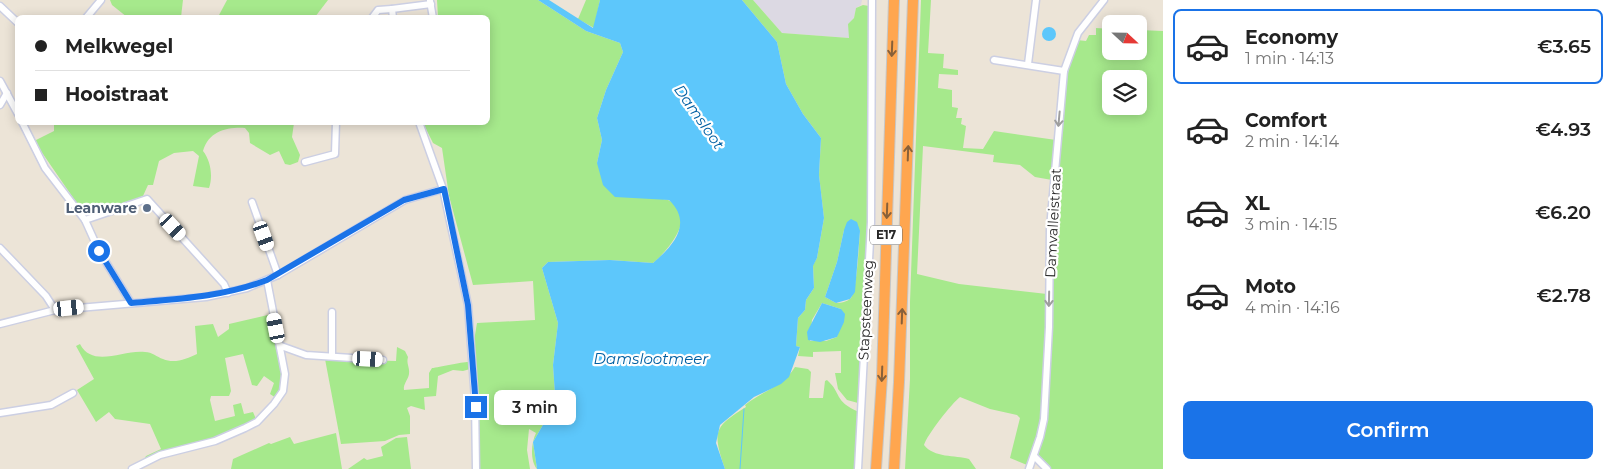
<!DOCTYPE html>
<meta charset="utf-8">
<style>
:root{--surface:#fff;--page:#f2f2f2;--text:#222;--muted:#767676;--line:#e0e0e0;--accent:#1a73e8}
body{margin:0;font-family:Montserrat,sans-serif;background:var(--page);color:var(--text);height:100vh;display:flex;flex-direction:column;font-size:19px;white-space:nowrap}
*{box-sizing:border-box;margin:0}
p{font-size:16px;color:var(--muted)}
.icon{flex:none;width:28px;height:28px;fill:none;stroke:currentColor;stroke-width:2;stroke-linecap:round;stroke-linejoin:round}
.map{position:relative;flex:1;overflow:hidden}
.drawer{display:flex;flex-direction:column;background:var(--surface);width:450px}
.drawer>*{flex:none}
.hud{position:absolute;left:15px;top:15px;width:475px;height:110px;border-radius:8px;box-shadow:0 2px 12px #0003;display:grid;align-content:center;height:110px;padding:0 20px;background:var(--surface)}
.needle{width:32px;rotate:112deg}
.fabs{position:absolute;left:1102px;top:15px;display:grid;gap:10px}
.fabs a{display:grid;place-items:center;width:45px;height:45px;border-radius:8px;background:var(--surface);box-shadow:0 2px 12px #0003;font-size:25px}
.end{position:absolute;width:22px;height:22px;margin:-11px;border:6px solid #1a73e8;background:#fff;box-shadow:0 0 0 2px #fff}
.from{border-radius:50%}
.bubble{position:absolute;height:35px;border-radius:8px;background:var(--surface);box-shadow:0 2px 12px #0003;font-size:16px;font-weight:600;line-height:35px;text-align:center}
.car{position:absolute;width:15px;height:30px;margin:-15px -8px;border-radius:6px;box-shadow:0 0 4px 1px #0007;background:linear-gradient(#fff 24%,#345 0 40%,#fff 0 76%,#345 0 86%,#fff 0)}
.hud b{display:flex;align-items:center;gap:18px;height:48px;font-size:19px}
.hud b+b{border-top:1px solid var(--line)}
.hud i{width:12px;height:12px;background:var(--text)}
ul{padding:9px 0 0;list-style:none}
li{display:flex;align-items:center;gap:15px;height:75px;margin:0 10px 8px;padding:0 10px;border:2px solid transparent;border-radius:8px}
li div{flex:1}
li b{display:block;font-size:19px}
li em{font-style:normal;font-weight:600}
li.current{border-color:var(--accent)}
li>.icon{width:45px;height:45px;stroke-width:1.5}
.cta{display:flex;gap:10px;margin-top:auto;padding:10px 20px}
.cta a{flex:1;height:58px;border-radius:8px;background:var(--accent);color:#fff;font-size:20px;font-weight:600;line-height:58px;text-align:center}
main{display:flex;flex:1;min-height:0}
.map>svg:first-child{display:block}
</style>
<main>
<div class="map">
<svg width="1163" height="469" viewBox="0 0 1163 469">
<rect width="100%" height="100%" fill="#ece4d7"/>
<path fill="#dcd9e3" d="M753 0H862L861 5 856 8 854 18 849 24V38L782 33Z"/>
<g fill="#a6e98c" fill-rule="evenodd">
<path d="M110 0H183L181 17H127L112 5Z"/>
<path d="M227 0H328L315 17H218Z"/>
<path d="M437 0H538L586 31 620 43 623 52 606 90 597 118 602 140 597 163C615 175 633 189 653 198 658 200 663 198 668 200 700 213 668 251 653 263L610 260 548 262 542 268 558 323 553 365 555 395 551 411 533 442 537 469C530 461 531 443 536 433L529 429 527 450 530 469H478V397L474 341 477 323 535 320 533 281 473 285 449 196 442 148 433 143 423 123 488 122V18L438 17Z"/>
<path d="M586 0H600L594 28 578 19Z"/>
<path d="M742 0H753L782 33 849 38 848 24 854 18 856 8 863 5 869 6 867 224 858 403 847 400 838 389 835 373H841V351L813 352V357L798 356 800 347 796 346 798 318 805 310 806 300 814 288 813 265 817 258 824 218 819 175 821 138 803 114 786 84 777 42ZM844 230 860 231C859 243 857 290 851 298 847 302 841 303 836 303L825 297 837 262ZM822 303 841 309 837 337 826 341H810L812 320Z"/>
<path d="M921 0H931L928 53 944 54 943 68 958 70V75L939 74 938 88 952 90V107L958 108 956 118H962L961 124 966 126 963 148 983 149 994 131 1056 140 1052 180 1035 177 1020 165 993 162 994 155 923 146 917 274 959 284 1047 294C1045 351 1049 412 1027 465L1010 458 1020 418 1017 415 990 409 960 397C952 403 927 435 924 445 934 458 955 455 969 459L976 469H905L910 379V302Z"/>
<path d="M1096 28 1111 29V51H1139V30L1163 31V469H1049L1038 455 1042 440 1053 234 1065 74 1077 40 1086 41 1089 35H1096ZM1111 79H1139V106H1111Z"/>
<path d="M54 123H294L292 137 300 155 298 162 290 165 285 164 279 151 270 155 250 143 249 133 245 128C227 127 209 131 203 151 211 161 213 177 209 188L193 186 199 156 193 151 174 153 159 161 153 185H148L143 196 87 218 34 141 54 131Z"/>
<path d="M272 314 283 379 276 398 270 394 274 383 264 376 257 386 252 385 243 354 225 358 231 391 229 396H211L210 400 215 421 235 416 233 405 241 403 244 414 253 412 256 419 220 437 143 461 146 456 161 449 150 424 115 419 109 412 96 422 77 390 94 379 76 346 80 344C93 369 124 349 145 352 152 352 157 357 163 359 174 364 187 359 197 354L195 326 213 324 218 337 229 329V324Z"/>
<path d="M397 347 405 351 408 357C406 364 410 367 409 374 408 380 403 384 404 390L429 388V373L432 368C440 367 465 361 470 362V369L463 371 453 370 438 376 436 396 424 397 425 410 411 406 407 408 410 416V434L399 435 385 441 341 444 325 359 396 361Z"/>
<path d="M795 367 808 369 811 372 809 398H823L825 381 827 380C842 393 833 401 859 412L855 469H725C712 431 714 427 746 407L745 405C762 391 783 387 795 367Z"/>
<path d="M336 433 342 469H231L233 459 269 443 271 444 290 437 294 444Z"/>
<path d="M407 437 411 469H348L364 458 367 460 383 456 381 447 396 438Z"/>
</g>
<g fill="#5dc7fb">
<path d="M538 0H549L593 28 600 0H742L777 42 786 84 803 114 821 138 819 175 824 218 817 258 813 266 814 288 806 300 805 310 798 318 796 346 800 347 789 377 781 384 754 397 720 425 716 443 725 469H537L533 442 551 411 555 395 553 365 558 323 542 268 548 262 610 260 653 263C674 245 693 223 669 200L615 197 603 185 597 163 602 140 597 118 606 90 623 52 620 43 586 31Z"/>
<circle cx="1049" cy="34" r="7"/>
<path d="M851 219 857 222 860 231 855 292 850 299 836 303 825 297 837 262 844 230 847 222Z"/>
<path d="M822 303 841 309 845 314 844 322 837 337 820 342 808 340 807 332Z"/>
</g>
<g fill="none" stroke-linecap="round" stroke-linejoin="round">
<path stroke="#5dc7fb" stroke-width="1" d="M740 469 744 409"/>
<g stroke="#cccfe3" stroke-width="9">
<g id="minor">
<path d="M430 1 433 18"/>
<path d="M0 6 18 23"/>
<path d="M86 18 101 0"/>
<path d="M372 18 378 10 392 9"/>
<path d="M393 18 392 9 431 4"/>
<path d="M994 60 1064 71"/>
<path d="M1028 64 1036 0"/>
<path d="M0 81 18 114"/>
<path d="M0 105 7 93"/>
<path d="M22 122 45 168 85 220 99 251 131 303"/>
<path d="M419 122 443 189 468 305 475 400 476 469"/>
<path d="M305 162 335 154 336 122"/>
<path d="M252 202 278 275"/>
<path d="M85 220 147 199 224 284 228 293"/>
<path d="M0 248 46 296 55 310"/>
<path d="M0 324 55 310 206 297 247 288 278 275 405 200 443 189"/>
<path d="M281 346 306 355 383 360"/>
<path d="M332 356V312"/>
<path d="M0 413 51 405 73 393"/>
<path d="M1034 456 1047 469"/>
<path d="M132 469 160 455 215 441 245 428 257 422 274 404 283 391 285 374 267 280"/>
<path d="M858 469 871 222 872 0"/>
<path d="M1029 469 1040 437 1044 419 1049 327 1050 228 1064 71 1078 33 1104 0"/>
</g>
</g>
<g stroke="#c7c7c7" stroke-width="12">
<g id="highway">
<path d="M876 469 882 377 894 0"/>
<path d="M894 469 899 382 913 0"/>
</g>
</g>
<use href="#minor" stroke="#fff" stroke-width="6"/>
<use href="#highway" stroke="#ffa64f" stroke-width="10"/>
</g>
<defs><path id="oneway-shaft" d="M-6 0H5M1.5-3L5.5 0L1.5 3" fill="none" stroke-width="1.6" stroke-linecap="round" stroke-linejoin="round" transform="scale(1.25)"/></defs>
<g stroke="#886039">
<use href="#oneway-shaft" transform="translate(892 49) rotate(92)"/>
<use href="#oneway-shaft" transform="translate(908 153) rotate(-88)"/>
<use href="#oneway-shaft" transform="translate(887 211) rotate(92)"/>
<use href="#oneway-shaft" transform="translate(902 316) rotate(-88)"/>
<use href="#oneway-shaft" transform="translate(882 374) rotate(92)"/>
</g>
<g stroke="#9e9e9e">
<use href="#oneway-shaft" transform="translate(1059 119) rotate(95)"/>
<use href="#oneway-shaft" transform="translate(1049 299) rotate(91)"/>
</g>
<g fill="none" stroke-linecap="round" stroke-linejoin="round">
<path stroke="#1a73e8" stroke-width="6" d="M99 251 131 303C178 299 223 297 267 280L404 200 444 189 468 305 476 407"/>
</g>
<circle fill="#5c6f8a" stroke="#fff" stroke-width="2" cx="147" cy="208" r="5"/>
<g text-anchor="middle" stroke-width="4.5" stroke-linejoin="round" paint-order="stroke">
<rect fill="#fff" stroke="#686868" stroke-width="1" x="870" y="225.5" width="32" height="19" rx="4"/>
<g font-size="12" font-weight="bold" fill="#272727">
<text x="886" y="239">E17</text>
</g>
<g font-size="14" font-weight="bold" fill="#4e5e75" stroke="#fff" text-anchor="end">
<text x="137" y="213">Leanware</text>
</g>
<g font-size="14" fill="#272727" stroke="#fff">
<text transform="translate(1053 223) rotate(-87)" y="5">Damvalleistraat</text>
<text transform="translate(866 310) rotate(-87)" y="5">Stapsteenweg</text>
</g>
<g font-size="15" font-style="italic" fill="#0060a3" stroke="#fff">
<text transform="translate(699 117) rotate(55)" y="5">Damsloot</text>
<text x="651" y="364">Damslootmeer</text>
</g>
</g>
</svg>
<div class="fabs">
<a><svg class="needle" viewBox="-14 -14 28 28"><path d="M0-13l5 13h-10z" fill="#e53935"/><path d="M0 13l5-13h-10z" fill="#767676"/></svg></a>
<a><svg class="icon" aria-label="layers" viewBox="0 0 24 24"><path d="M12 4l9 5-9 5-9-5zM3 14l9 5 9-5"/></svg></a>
</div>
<i class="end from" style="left:99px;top:251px"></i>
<i class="end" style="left:476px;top:407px"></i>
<div class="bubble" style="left:494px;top:390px;width:82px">3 min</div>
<i class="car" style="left:173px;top:227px;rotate:137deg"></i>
<i class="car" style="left:264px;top:236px;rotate:160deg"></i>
<i class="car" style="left:69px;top:308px;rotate:84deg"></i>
<i class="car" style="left:276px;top:328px;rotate:349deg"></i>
<i class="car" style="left:368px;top:359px;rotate:93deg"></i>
<div class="hud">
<b><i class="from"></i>Melkwegel</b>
<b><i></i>Hooistraat</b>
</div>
</div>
<section class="drawer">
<ul>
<li class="current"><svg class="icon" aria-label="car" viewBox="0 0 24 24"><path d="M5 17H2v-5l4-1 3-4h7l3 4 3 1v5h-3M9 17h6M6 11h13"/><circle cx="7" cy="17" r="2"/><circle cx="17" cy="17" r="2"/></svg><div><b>Economy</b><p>1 min · 14:13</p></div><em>€3.65</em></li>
<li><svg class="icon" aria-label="car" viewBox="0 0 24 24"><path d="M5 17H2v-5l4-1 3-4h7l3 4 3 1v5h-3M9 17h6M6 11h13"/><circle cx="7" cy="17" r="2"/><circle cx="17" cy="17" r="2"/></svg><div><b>Comfort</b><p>2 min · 14:14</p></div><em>€4.93</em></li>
<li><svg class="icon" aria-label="car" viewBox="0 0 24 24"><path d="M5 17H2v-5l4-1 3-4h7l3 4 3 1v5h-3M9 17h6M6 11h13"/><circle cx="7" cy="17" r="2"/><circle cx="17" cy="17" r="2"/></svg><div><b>XL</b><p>3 min · 14:15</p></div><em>€6.20</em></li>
<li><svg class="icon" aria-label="car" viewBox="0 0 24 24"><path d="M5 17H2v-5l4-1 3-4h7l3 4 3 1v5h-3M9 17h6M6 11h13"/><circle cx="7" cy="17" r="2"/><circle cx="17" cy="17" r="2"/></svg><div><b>Moto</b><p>4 min · 14:16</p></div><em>€2.78</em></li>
</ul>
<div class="cta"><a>Confirm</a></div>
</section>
</main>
